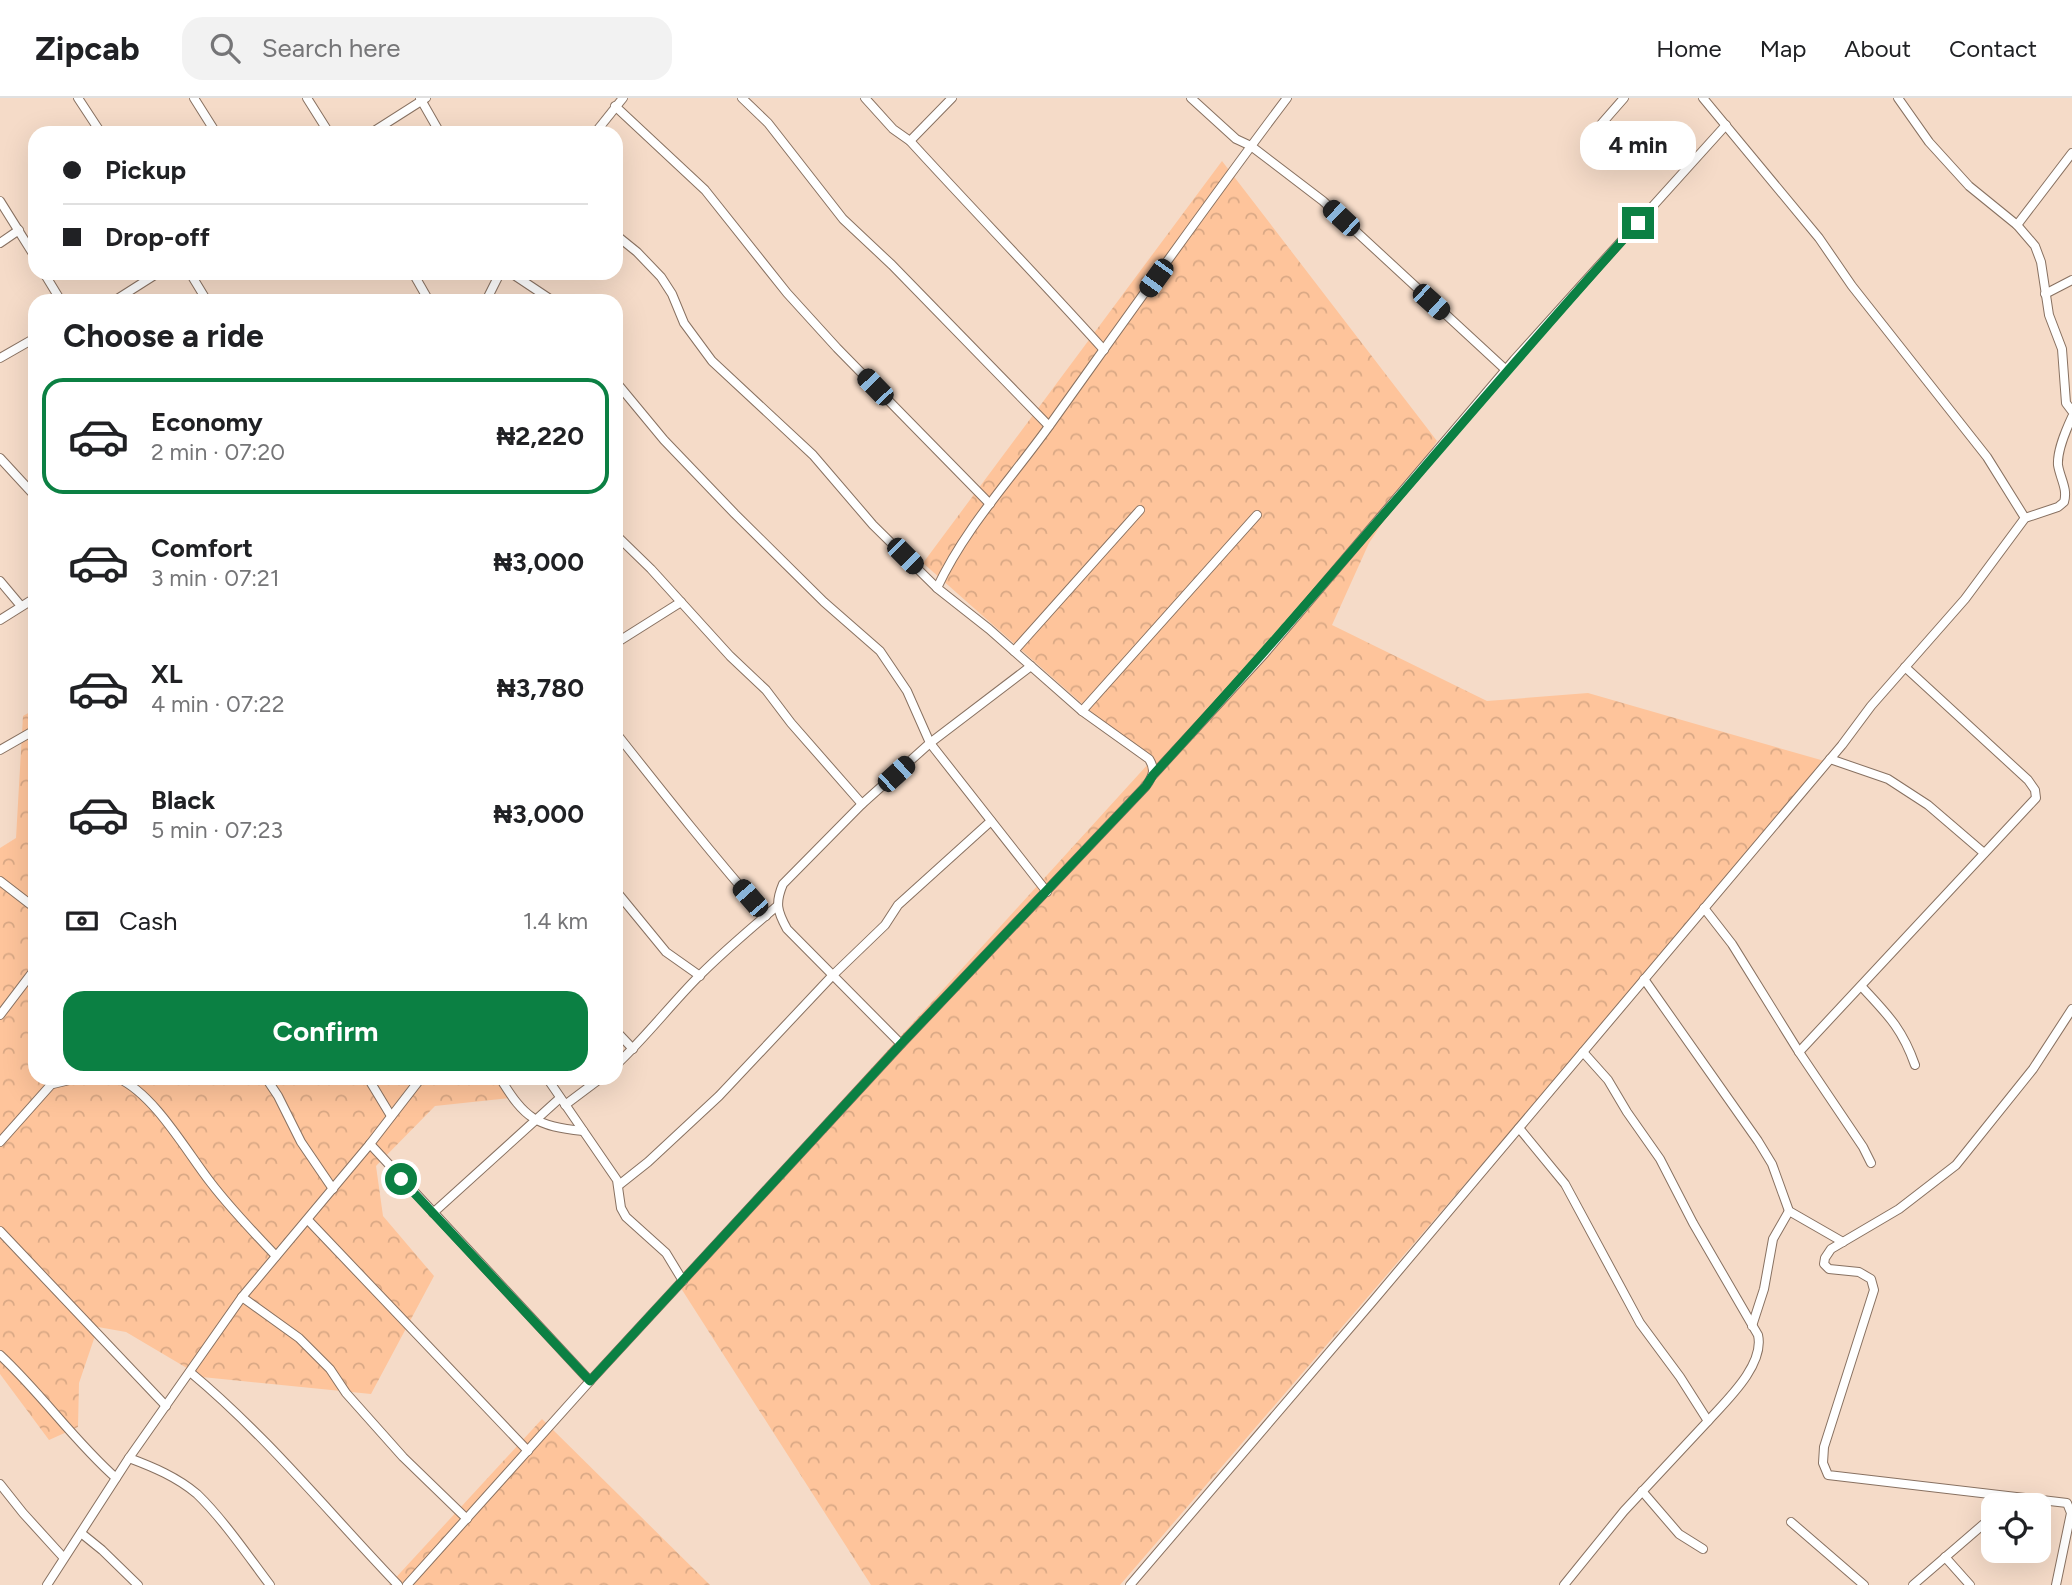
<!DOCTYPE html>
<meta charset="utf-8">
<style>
:root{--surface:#fff;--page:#f2f2f2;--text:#202124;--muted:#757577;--line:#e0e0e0;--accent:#0b8043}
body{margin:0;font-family:Figtree,sans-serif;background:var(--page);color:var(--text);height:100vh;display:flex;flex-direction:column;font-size:26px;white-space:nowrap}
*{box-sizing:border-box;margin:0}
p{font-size:23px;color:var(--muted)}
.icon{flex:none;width:38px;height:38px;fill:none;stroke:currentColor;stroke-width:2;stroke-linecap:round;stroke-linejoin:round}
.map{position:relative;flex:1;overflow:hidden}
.side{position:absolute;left:28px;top:196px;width:595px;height:791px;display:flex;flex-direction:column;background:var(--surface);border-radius:21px;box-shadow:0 7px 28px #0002}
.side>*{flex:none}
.top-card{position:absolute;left:28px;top:28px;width:595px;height:154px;border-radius:21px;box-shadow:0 7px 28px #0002;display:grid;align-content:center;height:154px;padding:0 35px;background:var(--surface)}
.controls{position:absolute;left:1981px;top:1395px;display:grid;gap:14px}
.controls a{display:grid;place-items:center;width:70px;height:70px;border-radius:14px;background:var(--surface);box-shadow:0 7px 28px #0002;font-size:35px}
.end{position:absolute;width:32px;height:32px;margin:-16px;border:9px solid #0b8043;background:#fff;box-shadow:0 0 0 4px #fff}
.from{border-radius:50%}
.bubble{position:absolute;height:49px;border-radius:21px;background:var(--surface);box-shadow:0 7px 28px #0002;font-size:23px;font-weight:700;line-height:49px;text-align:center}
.car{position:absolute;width:21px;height:42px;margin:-21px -10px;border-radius:9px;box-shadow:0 0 5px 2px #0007;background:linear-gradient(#222 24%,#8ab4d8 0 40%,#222 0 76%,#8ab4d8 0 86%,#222 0)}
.top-card b{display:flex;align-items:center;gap:24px;height:66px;font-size:26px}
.top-card b+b{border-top:2px solid var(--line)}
.top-card i{width:18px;height:18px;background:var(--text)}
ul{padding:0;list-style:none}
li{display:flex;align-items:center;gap:21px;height:116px;margin:0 14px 10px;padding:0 21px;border:4px solid transparent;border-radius:21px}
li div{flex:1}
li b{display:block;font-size:26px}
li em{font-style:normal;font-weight:700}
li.active{border-color:var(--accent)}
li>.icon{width:63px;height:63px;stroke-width:1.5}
h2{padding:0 35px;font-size:32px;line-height:84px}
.pay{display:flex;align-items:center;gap:18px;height:77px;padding:0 35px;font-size:26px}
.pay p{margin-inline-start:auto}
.button{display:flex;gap:14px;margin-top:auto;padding:14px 35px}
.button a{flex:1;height:80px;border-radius:21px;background:var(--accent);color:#fff;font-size:28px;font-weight:700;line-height:80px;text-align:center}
header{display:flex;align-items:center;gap:42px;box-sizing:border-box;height:98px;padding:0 35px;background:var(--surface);border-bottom:2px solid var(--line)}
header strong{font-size:33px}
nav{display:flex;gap:38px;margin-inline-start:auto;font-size:24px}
.search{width:490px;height:63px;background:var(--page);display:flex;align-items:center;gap:18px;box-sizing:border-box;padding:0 24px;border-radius:21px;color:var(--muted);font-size:26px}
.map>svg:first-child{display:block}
</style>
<header>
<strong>Zipcab</strong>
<div class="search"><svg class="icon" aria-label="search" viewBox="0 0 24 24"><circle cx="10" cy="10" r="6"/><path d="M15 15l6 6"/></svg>Search here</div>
<nav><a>Home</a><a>Map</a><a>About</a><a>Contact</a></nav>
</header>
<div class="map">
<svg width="2072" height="1487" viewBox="0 0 2072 1487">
<defs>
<pattern id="forest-crowns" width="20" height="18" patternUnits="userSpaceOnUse" patternTransform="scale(1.75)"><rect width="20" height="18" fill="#fec49b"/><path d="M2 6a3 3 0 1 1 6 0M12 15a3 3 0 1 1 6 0" fill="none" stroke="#d9a885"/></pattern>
</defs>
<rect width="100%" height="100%" fill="#f5dbc8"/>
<g fill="url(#forest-crowns)">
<path d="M1222 63 1437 343 1369 445 1332 527 1487 603 1588 595 1828 664 1120 1487H871L677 1184 1149 665 923 465Z"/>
<path d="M35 611V980H497L510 1000 435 1008 376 1068 383 1118 434 1178 371 1296 202 1279 126 1234 98 1229 79 1285 78 1329 49 1342 0 1276V750L16 740 23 618Z"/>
<path d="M542 1321 710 1487H389Z"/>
</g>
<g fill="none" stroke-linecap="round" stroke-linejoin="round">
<g stroke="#887161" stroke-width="10">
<g id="street">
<path d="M78 0 101 35"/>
<path d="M194 0 216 35"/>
<path d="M307 0 329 35"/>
<path d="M420 0 440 35"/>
<path d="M742 0 768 25 843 121 892 167 1049 328"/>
<path d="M865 0 893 31 910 43C974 113 1040 181 1104 252"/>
<path d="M1191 0 1236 41 1251 48 1323 103 1506 272"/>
<path d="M1703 0 1819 140 1852 188 1987 359 2025 420"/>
<path d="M1898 0 1929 44 1969 88 2017 127 2035 148 2041 164 2049 217 2062 251 2066 305 2072 313"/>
<path d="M615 8 705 92 787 195 837 250 990 406"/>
<path d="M371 35 426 0"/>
<path d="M595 35 623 0"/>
<path d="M1589 40 1624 0"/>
<path d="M910 43 952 0"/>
<path d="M0 103 35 159"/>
<path d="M2017 127 2072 55"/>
<path d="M616 137 637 154 661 179 672 196 684 225 712 263 813 357 873 427 937 490"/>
<path d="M0 145 19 132"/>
<path d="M44 175 61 203"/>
<path d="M190 175 207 203"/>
<path d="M413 175 429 203"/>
<path d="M511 175 553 203"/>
<path d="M2045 196 2072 182"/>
<path d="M114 203 158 175"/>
<path d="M486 203 500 175"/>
<path d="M0 260 35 240"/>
<path d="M616 284 664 342 735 416 824 504 880 553 907 593 930 645 1047 794"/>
<path d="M0 360 35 398"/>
<path d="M616 437 651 471 730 558 766 592 791 625 862 706"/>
<path d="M0 483 21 508"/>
<path d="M0 522 35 500"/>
<path d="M616 545 681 504"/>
<path d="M1014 553 1140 412"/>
<path d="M1082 613 1257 417"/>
<path d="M616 635C665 697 714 759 766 818"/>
<path d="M0 652 35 632"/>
<path d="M1830 661 1888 681 1928 707 1984 755"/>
<path d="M1153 677 1265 555 1514 262 1726 27"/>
<path d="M0 783 35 810"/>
<path d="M616 793 666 854 700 878"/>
<path d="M1704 810 1732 846 1799 954 1863 1049 1871 1065"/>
<path d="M1644 881 1758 1043 1772 1066 1789 1113 1843 1144"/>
<path d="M1862 889C1887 916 1902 930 1915 967"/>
<path d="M0 917 35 871"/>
<path d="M616 933 633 951"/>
<path d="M901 946 787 831C777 813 775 805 783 786L862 706 930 645 1031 568"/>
<path d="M1583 954 1608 982 1627 1014 1660 1061 1693 1125 1758 1237C1765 1267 1726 1303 1708 1323"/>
<path d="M1799 954 2036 700 2035 692 2028 682 1905 569"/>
<path d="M616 967C646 939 671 906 700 877 724 853 750 831 776 809"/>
<path d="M118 980C155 997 186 1053 211 1085 231 1111 253 1134 276 1158"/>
<path d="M266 980 278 998 301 1044 333 1091"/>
<path d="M368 980 391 1018"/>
<path d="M500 980C525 1021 536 1028 583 1033"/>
<path d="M547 980 617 1082 621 1110 626 1119 666 1155 683 1183"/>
<path d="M53 986 78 980"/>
<path d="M565 1007 601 980"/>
<path d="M1519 1030 1565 1086 1640 1225 1680 1279 1708 1323 1624 1413 1564 1487"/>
<path d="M0 1044 57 980"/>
<path d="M370 1046 590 1283"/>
<path d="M619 1087 648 1064 719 998 832 878 885 827 898 807 991 723"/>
<path d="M433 1115 560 1000"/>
<path d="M308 1122 528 1353"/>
<path d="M0 1133 166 1308"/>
<path d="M242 1199 299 1240 330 1271 346 1295 403 1359 467 1421"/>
<path d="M1752 1228 1764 1191 1773 1141 1789 1113"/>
<path d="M0 1257C42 1296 74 1343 116 1380"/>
<path d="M190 1274C267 1338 329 1415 398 1487"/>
<path d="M129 1360C153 1369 177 1379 197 1396 223 1421 248 1458 270 1487"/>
<path d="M0 1386 23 1415 63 1459"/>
<path d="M1642 1393 1679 1436 1703 1451"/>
<path d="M1791 1424 1864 1487"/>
<path d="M81 1435 102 1452 138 1487"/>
<path d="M1945 1459 1970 1487"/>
<path d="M47 1487 129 1360 242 1199 370 1046 421 980"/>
<path d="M407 1487 590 1283 901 946 1146 688C1153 678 1156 672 1149 661L1082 613 989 531 937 490C966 428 1013 379 1052 324 1130 215 1207 106 1287 0"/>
<path d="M1130 1487 1373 1203 1842 647 1871 608 1965 501 2025 420 2058 409 2064 404C2068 391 2060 380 2058 367 2057 352 2066 332 2072 319"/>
<path d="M1913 1487 1993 1418"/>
<path d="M2056 1487 2071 1415 2067 1405 1828 1377 1823 1365 1824 1349 1874 1192 1871 1181 1859 1174 1829 1171 1824 1166 1825 1160 1831 1151 1899 1111 1956 1067 2033 971 2072 911"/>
</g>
</g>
<use href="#street" stroke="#fff" stroke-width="8"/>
</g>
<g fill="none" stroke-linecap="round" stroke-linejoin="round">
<path stroke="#0b8043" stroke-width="9" d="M401 1081 590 1283 901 946 1146 688 1153 677C1319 497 1474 307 1638 125"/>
</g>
</svg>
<div class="controls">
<a><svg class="icon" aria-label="locate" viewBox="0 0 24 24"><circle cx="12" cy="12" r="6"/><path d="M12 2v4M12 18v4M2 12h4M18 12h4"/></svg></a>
</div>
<i class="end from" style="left:401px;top:1081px"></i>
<i class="end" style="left:1638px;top:125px"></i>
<div class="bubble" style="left:1580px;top:23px;width:116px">4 min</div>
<i class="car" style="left:1341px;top:120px;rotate:313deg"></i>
<i class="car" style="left:1156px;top:180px;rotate:216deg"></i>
<i class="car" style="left:1431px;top:204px;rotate:132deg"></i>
<i class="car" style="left:875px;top:289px;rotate:316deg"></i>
<i class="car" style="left:905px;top:458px;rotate:135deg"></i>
<i class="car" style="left:896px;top:676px;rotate:48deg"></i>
<i class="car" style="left:750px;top:800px;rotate:319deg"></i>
<div class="top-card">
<b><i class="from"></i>Pickup</b>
<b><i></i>Drop-off</b>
</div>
<section class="side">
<h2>Choose a ride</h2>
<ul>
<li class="active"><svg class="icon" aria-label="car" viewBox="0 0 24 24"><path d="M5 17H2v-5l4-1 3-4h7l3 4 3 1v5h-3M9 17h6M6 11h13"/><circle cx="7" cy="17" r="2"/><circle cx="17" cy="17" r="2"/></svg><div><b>Economy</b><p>2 min · 07:20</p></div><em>₦2,220</em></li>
<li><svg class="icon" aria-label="car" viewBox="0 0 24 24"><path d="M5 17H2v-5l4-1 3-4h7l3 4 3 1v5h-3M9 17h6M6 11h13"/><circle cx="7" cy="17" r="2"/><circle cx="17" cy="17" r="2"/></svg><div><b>Comfort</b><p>3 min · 07:21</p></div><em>₦3,000</em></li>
<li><svg class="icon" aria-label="car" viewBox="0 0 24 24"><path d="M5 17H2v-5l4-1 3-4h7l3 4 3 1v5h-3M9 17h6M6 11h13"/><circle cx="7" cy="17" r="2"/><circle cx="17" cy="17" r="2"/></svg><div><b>XL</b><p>4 min · 07:22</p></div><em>₦3,780</em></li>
<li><svg class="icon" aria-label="car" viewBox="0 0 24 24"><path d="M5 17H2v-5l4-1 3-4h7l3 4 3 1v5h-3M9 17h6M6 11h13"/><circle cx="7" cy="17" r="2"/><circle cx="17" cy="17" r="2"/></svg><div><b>Black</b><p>5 min · 07:23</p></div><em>₦3,000</em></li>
</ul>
<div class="pay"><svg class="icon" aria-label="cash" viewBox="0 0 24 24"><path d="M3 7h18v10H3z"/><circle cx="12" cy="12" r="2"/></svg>Cash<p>1.4 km</p></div>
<div class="button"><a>Confirm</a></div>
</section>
</div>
